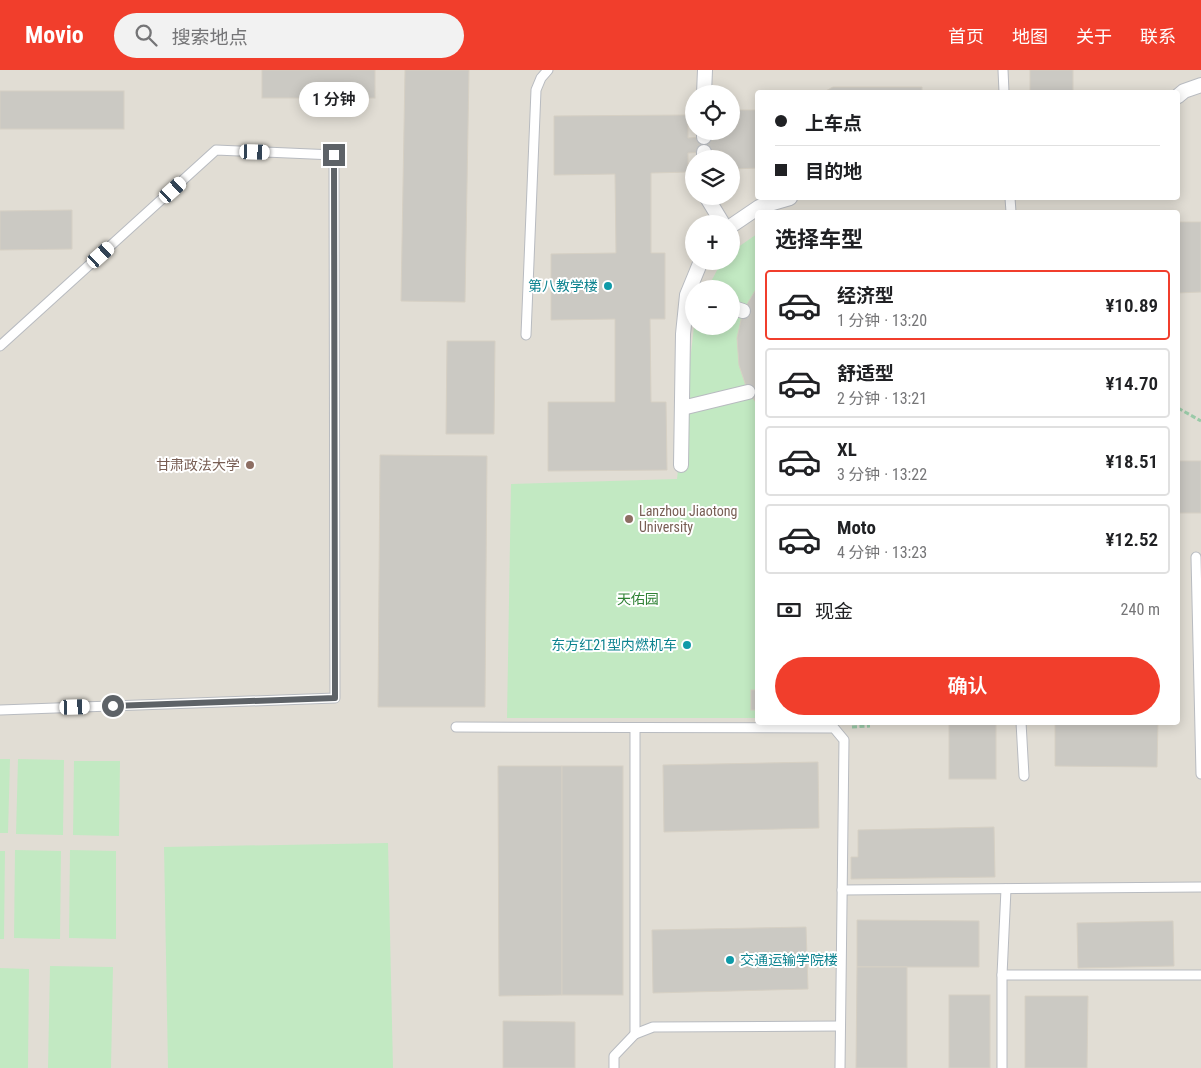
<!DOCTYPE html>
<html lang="zh">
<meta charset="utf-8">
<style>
:root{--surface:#fff;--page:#f2f2f2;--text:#202124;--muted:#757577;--line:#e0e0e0;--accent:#f13e2c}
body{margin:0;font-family:"Roboto Condensed","Noto Sans SC",sans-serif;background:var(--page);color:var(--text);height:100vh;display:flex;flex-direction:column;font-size:19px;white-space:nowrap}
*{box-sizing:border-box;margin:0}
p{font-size:16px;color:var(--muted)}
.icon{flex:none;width:28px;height:28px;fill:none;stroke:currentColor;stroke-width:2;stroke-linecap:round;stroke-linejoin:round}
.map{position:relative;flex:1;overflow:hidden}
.panel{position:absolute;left:755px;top:140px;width:425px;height:515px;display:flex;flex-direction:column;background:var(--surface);border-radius:5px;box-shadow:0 2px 12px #0003}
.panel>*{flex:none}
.hud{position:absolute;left:755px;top:20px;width:425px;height:110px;border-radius:5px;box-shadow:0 2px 12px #0003;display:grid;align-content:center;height:110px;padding:0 20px;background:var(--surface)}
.controls{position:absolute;left:685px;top:15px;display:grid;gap:10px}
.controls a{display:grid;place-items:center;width:55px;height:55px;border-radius:50%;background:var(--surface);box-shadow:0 2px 12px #0003;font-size:25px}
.end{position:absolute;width:22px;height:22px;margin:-11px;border:6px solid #5d6267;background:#fff;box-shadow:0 0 0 2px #fff}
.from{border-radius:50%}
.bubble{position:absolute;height:35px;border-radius:18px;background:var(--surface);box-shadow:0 2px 12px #0003;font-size:16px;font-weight:600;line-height:35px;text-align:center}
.car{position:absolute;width:15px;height:30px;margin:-15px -8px;border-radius:6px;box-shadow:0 0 4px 1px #0007;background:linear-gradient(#fff 24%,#345 0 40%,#fff 0 76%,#345 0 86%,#fff 0)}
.hud b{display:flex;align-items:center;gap:18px;height:48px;font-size:19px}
.hud b+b{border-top:1px solid var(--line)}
.hud i{width:12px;height:12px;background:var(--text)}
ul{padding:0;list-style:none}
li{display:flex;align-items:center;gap:15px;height:70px;margin:0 10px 8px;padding:0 10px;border:2px solid var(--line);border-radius:5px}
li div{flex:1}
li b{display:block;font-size:19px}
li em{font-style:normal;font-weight:600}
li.selected{border-color:var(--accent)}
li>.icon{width:45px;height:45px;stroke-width:1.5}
h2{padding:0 20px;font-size:22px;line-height:60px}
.pay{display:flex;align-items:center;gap:12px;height:55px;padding:0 20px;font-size:19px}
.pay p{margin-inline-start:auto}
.button{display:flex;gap:10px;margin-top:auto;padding:10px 20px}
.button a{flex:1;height:58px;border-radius:30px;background:var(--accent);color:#fff;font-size:20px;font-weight:600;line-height:58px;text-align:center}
header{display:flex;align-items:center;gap:30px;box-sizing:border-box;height:70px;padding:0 25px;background:var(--accent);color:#fff}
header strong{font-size:24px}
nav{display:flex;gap:28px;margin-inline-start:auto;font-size:18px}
.search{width:350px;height:45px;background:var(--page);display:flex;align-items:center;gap:12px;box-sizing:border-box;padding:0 18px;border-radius:28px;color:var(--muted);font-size:19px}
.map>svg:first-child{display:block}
</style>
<header>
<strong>Movio</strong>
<div class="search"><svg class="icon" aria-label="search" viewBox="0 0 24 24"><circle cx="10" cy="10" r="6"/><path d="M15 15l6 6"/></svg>搜索地点</div>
<nav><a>首页</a><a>地图</a><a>关于</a><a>联系</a></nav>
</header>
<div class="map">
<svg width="1201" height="998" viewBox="0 0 1201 998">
<rect width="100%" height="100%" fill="#f0eee6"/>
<path fill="#e1ddd4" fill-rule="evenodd" d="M0 0H1201V998H0ZM758 22H1178V128H758ZM694 24H731V61H694ZM694 89H731V126H694ZM758 142H1178V652H758ZM694 154H731V191H694ZM694 219H731V256H694Z"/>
<g fill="#c2e9c2">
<path d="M757 164V648H507L511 414 677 409 694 256H731V219H707L722 191H731V182Z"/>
<path d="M0 689H10L8 763H0Z"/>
<path d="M18 689 64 690 63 765 16 764Z"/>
<path d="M74 691H120L119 766 73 765Z"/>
<path d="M388 773 393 998H168L164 777Z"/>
<path d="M15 780 61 781 60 869 14 868Z"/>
<path d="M70 780 116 781V869L69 868Z"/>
<path d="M0 781H5L4 869H0Z"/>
<path d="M50 896 113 897 111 998H48Z"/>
<path d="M0 898 29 899 28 998H0Z"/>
</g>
<g fill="#cbc9c3" stroke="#d6d0c4">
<rect x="262" y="0" width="113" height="28"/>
<path d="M405 0H469L465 232 401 231Z"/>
<rect x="1030" y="0" width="43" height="22"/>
<path d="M833 17H922V22H824Z"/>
<rect x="0" y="21" width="124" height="38"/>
<path d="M731 40H758V98L731 99V89H722V81L688 83V102L651 103V183H665V249H650L651 332H666L667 400 548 401V332H615V249L551 250V184L616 183 615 104 554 105V46L688 45V68L722 66V61H731Z"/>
<path d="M72 140V179L0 180V141Z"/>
<path d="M1178 152H1201V222L1178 223Z"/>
<path d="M758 216V335L748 322 739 295 737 268 743 241Z"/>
<path d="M447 271H495L494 364H446Z"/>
<path d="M380 385 487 386 485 637H378Z"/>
<rect x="1178" y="391" width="23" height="52"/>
<rect x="751" y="620" width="7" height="20"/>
<rect x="949" y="652" width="47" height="57"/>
<path d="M1055 652H1158L1157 697 1055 696Z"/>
<path d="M818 692 819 758 664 762 663 695Z"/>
<path d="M498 696H562V925L499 926Z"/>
<rect x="562" y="696" width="61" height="229"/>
<path d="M994 757 995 807 851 809V787H858V760Z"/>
<path d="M857 850 979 851V897H857Z"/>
<path d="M1173 851 1174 896 1078 898 1077 853Z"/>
<path d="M806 857 808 919 653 923 652 860Z"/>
<path d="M857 897H907V998H856Z"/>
<rect x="949" y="925" width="41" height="73"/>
<path d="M1025 926H1088L1087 998H1025Z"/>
<path d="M503 951 575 952V998H503Z"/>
</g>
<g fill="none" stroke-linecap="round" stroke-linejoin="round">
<g stroke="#b8bbc0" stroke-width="11">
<g id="service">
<path d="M1003 0 1004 22"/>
<path d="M1010 128 1011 142"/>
<path d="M526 265 536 20 541 8 548 0"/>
<path d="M0 276 216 80 334 85 335 628 0 640"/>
<path d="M1196 487 1201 704"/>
<path d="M1021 652 1024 706"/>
<path d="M456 657 834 658 844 670 840 998"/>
<path d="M842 820 1201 817"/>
<path d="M1002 905 1006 819"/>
<path d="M635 964V658"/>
<path d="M614 998V986L635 964 653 957 840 956"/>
<path d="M1002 998V905H1201"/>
</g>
</g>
<g stroke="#b8bbc0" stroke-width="16">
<g id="pedestrian">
<path d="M704 24 705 0"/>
<path d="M1178 26 1184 21 1201 15"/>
<path d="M704 67V61"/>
<path d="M704 89V82"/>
<path d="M706 126 723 154"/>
<path d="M731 156 759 137 790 128"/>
<path d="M731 237 743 241"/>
<path d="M682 338 748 322"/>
<path d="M681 395 683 264 687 225 701 191"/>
</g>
</g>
<g stroke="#9acaa8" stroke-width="3" stroke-dasharray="5 2.5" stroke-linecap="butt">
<path d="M1178 338 1201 351"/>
<path d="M852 657 870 656"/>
</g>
<use href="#service" stroke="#fff" stroke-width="9"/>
<use href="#pedestrian" stroke="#fff" stroke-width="14"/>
</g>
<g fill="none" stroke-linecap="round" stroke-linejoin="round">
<path stroke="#5d6267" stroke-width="6" d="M113 636 335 628 334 85"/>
</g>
<g fill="#0f9aa8" stroke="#fff" stroke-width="2">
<circle cx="608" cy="216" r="5"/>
<circle cx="687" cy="575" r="5"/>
<circle cx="730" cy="890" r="5"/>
</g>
<g fill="#8d6e63" stroke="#fff" stroke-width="2">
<circle cx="250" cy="395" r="5"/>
<circle cx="629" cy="449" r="5"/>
</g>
<g text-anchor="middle" stroke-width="4" stroke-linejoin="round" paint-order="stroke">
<g font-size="14" fill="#0d838f" stroke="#fff" text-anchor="end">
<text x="598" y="221">第八教学楼</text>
<text x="677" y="580">东方红21型内燃机车</text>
<text x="740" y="895" text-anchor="start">交通运输学院楼</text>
</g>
<g font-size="14" fill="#785e54" stroke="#fff" text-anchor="end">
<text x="240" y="400">甘肃政法大学</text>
<text x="639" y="446" text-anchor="start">Lanzhou Jiaotong<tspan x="639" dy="16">University</tspan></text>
</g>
<g font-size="14" fill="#308236" stroke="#fff">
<text x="638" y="534">天佑园</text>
</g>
</g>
</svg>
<div class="controls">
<a><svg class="icon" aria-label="locate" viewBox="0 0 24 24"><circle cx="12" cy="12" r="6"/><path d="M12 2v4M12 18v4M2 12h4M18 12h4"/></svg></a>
<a><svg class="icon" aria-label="layers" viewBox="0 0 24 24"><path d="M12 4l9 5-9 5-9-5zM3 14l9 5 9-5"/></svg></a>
<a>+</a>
<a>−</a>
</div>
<i class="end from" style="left:113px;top:636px"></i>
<i class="end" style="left:334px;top:85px"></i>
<div class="bubble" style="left:299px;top:12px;width:70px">1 分钟</div>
<i class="car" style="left:255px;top:82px;rotate:92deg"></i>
<i class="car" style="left:173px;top:120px;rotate:48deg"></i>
<i class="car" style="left:101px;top:185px;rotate:48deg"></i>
<i class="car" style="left:75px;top:637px;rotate:88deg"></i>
<div class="hud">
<b><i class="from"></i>上车点</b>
<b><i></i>目的地</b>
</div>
<section class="panel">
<h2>选择车型</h2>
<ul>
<li class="selected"><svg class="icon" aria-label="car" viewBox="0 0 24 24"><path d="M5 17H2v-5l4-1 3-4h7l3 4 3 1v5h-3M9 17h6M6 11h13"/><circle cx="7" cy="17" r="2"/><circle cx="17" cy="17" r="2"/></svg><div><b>经济型</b><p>1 分钟 · 13:20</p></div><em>¥10.89</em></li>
<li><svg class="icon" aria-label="car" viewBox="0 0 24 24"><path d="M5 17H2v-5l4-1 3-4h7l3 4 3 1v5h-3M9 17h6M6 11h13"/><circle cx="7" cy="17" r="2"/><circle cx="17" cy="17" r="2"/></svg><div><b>舒适型</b><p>2 分钟 · 13:21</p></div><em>¥14.70</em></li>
<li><svg class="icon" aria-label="car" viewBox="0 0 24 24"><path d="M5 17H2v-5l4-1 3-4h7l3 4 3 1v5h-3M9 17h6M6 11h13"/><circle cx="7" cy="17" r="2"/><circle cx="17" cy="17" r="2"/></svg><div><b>XL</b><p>3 分钟 · 13:22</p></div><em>¥18.51</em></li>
<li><svg class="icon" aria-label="car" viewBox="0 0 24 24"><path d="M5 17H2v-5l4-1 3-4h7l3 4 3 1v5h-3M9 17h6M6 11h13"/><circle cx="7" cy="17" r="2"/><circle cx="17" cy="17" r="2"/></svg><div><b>Moto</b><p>4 分钟 · 13:23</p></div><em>¥12.52</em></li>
</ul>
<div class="pay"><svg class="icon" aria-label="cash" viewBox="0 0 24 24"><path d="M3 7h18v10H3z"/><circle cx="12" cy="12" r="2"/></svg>现金<p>240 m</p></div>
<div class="button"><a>确认</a></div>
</section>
</div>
